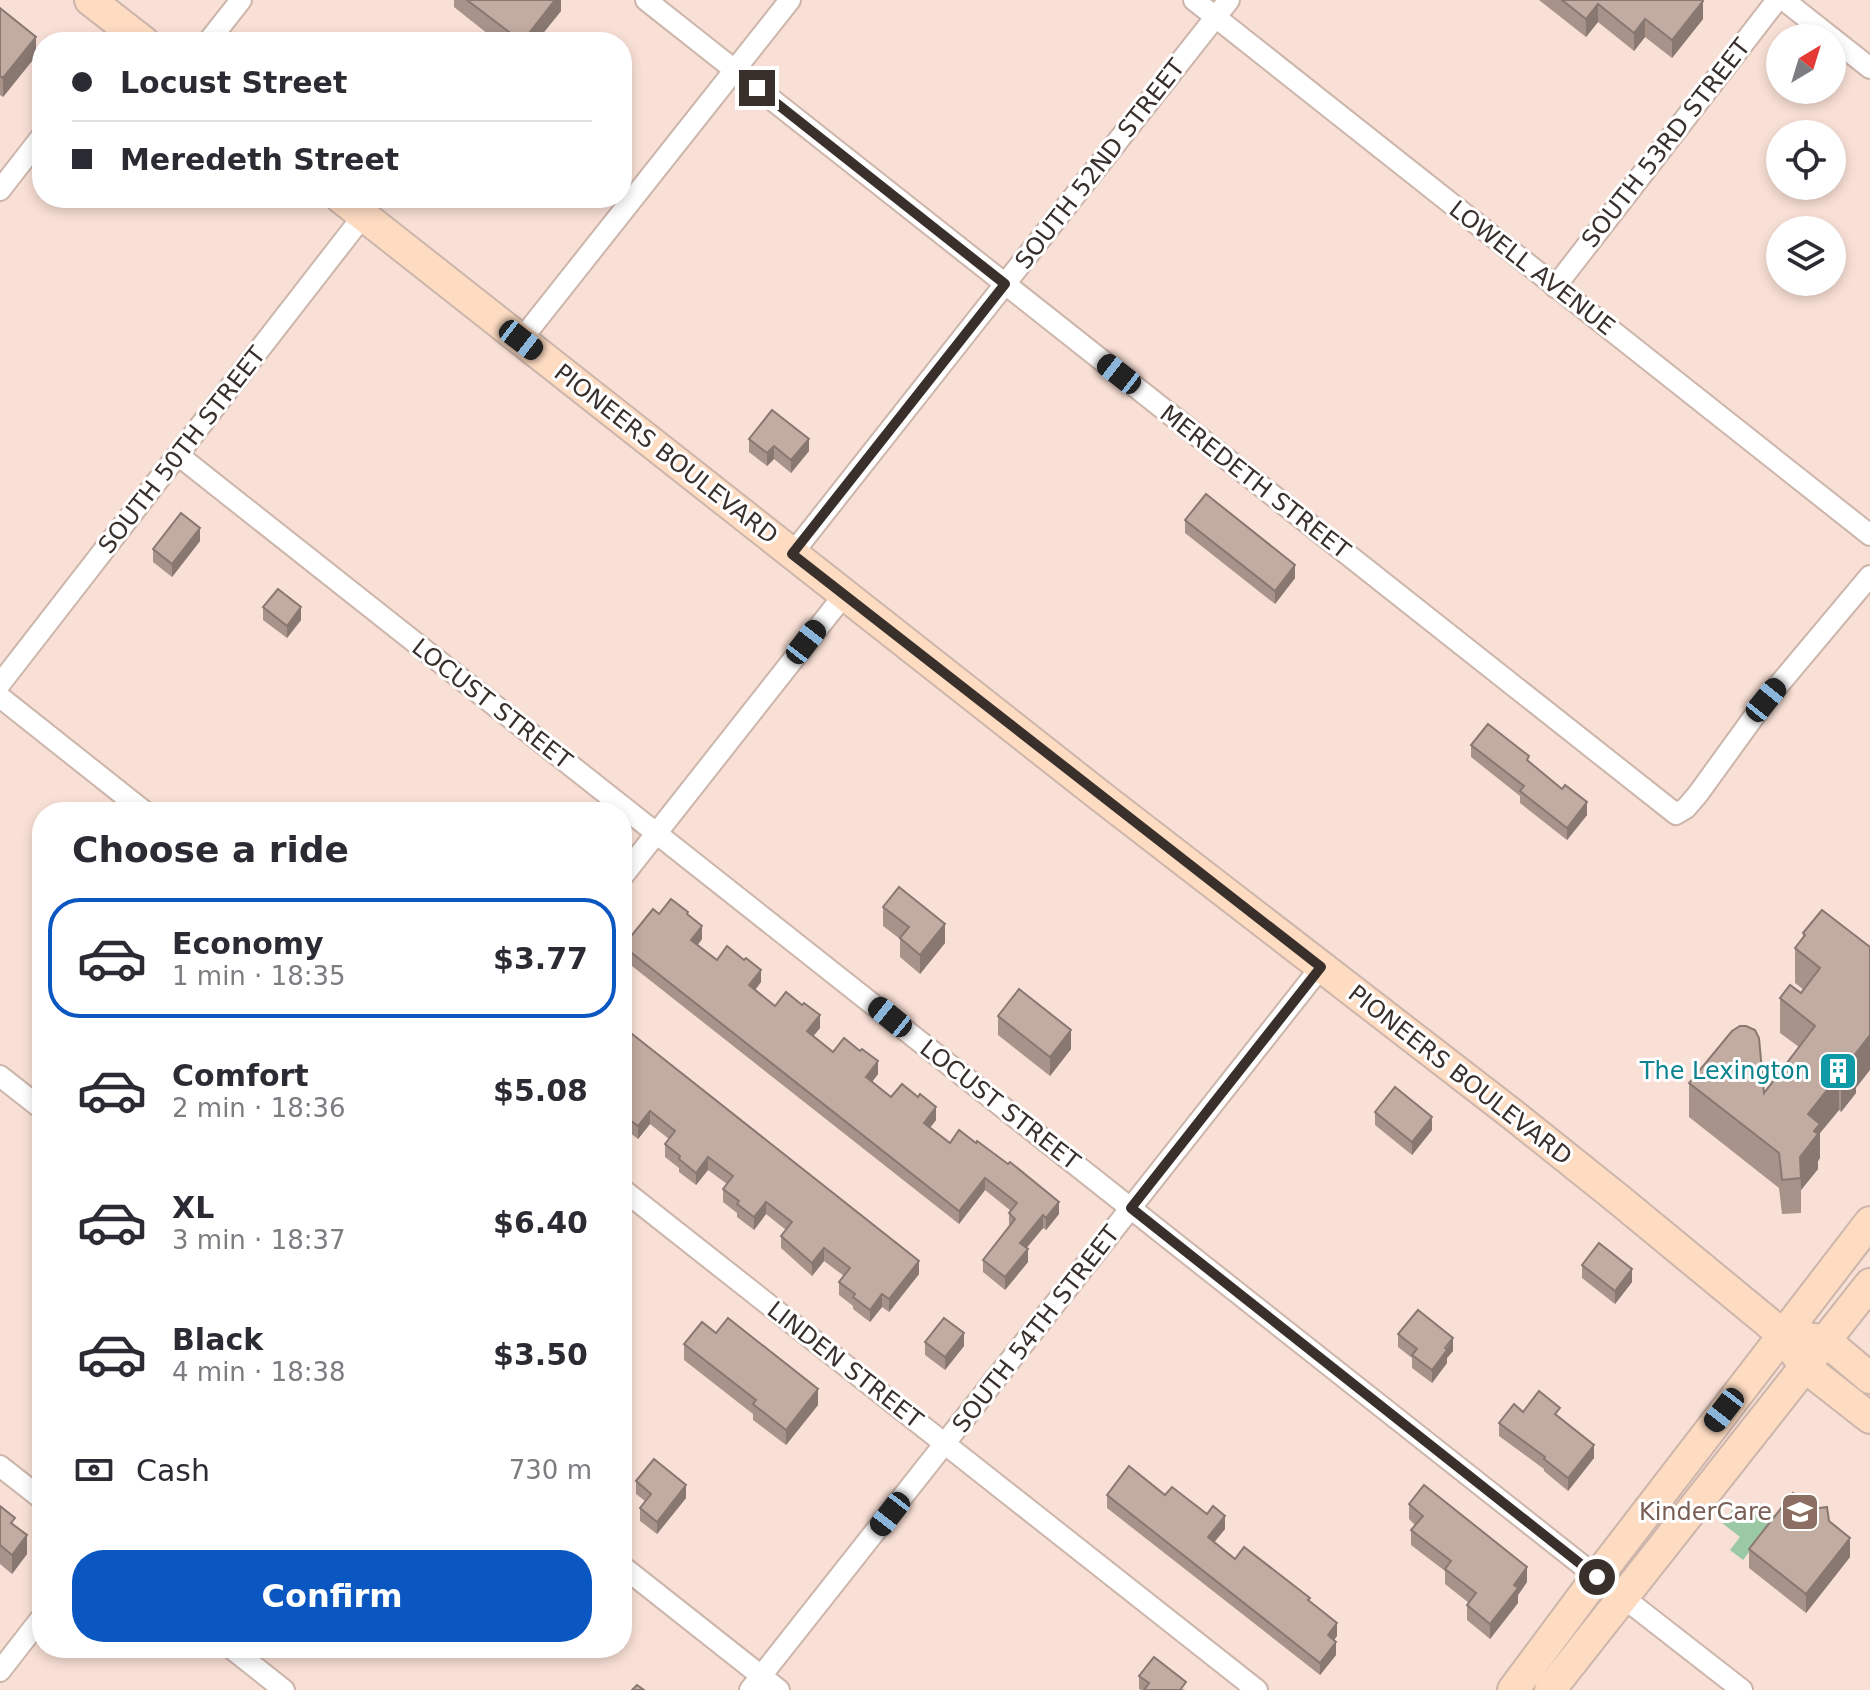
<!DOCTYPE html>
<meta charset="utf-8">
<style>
:root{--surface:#fff;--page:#f7f7f7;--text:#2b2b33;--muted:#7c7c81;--line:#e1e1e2;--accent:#0a57c1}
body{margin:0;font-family:"DejaVu Sans",sans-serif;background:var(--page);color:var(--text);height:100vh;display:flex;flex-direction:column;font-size:30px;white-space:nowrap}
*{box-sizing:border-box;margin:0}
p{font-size:26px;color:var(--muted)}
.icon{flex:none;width:44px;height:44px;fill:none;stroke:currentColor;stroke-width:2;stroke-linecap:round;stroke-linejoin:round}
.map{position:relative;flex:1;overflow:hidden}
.panel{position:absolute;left:32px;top:802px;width:600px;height:856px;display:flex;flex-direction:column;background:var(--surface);border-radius:32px;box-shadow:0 4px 12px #0003}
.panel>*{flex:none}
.banner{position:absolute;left:32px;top:32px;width:600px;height:176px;border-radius:32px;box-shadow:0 4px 12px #0003;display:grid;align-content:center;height:176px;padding:0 40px;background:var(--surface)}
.needle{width:52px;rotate:38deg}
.controls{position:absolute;left:1766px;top:24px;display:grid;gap:16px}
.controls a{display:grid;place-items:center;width:80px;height:80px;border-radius:50%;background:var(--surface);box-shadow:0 4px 12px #0003;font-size:40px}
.end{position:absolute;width:36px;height:36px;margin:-18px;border:10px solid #39302c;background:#fff;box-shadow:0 0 0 4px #fff}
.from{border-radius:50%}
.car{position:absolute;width:24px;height:48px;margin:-24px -12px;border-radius:10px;box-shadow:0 0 6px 2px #0007;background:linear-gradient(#222 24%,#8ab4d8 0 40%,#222 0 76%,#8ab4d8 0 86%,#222 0)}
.banner b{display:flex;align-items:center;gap:28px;height:76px;font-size:30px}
.banner b+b{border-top:2px solid var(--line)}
.banner i{width:20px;height:20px;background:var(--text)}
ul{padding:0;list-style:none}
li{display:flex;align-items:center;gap:24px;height:120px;margin:0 16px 12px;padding:0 24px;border:4px solid transparent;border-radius:32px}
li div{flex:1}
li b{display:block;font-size:30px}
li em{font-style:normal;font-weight:600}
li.current{border-color:var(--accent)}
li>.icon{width:72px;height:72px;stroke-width:1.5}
h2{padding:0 40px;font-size:36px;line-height:96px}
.pay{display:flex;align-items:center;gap:20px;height:88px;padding:0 40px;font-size:30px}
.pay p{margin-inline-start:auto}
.cta{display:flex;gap:16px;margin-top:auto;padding:16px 40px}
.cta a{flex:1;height:92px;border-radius:32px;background:var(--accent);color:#fff;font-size:32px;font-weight:600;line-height:92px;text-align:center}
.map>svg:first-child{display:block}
</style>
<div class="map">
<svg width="1870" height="1690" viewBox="0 0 1870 1690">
<rect width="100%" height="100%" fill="#f9e0d6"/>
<path fill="#9bc9a6" d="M1758 1505 1776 1517 1743 1560 1730 1550 1740 1537 1722 1523 1734 1508 1746 1516 1753 1508Z"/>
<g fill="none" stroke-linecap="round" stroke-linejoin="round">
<g stroke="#ccb5ab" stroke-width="24">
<g id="street">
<path d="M646 0 1676 814 1686 808 1698 794 1766 700 1870 576"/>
<path d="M1194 0 1870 535"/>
<path d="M1784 0 1832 38"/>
<path d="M1832 38 1870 68"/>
<path d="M208 42 241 0"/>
<path d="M0 190 42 136"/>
<path d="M1555 287 1777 0"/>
<path d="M521 340 790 0"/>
<path d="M178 455 1597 1577"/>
<path d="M792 554 1229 0"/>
<path d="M0 684 363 216"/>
<path d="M0 697 145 812"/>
<path d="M622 877 844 595"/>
<path d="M0 1076 42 1109"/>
<path d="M622 1189 1257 1690"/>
<path d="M0 1466 42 1499"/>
<path d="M622 1566 779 1690"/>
<path d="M1624 1598 1742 1690"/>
<path d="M231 1648 284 1690"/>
<path d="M0 1671 42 1617"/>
<path d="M750 1690 1321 967"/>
</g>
</g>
<g stroke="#ccb5ab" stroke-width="34">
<g id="secondary">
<path d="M90 0 144 42"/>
<path d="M341 198 1099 795 1512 1114 1617 1198 1782 1334 1805 1367 1870 1418"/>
<path d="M1808 1338 1826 1341 1870 1378"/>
<path d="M1513 1690 1597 1577 1870 1222"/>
<path d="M1550 1690 1870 1284"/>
</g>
</g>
<use href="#street" stroke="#fff" stroke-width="20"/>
<use href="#secondary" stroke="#fedcc2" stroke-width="30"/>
</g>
<g fill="#a7938a">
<path d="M454 0H561V11L536 42H498L454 7Z"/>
<path d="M1539 0H1702L1703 19 1672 58 1645 37 1634 51 1598 22 1586 37Z"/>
<path d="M0 8 36 56 3 97 0 95Z"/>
<path d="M749 439 809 451 791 473 774 459 767 466 749 452Z"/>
<path d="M1185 520 1295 578 1275 604 1185 533Z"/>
<path d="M200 541 172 577 153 562V549Z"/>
<path d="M263 607 301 620 287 638 263 620Z"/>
<path d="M1471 745 1529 762 1587 815 1567 840 1520 803V796L1471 757Z"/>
<path d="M883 907 945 943 920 974 900 957V939L883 926Z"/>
<path d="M1822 910 1856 1093 1841 1112 1839 1110 1820 1133V1158L1818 1161V1169L1801 1190V1213L1782 1214 1779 1188 1689 1117V1083L1764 1093 1799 1047 1780 1033V998L1801 993 1804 990 1795 983V948L1803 938V933Z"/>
<path d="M688 915 702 939 698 945 717 960 761 982 755 990 775 1006 820 1028 813 1036 833 1052 878 1074 872 1082 891 1097 936 1120 930 1128 950 1143 1059 1214 1046 1230 1043 1228 1026 1248 1028 1262 1005 1290 983 1272V1260L1009 1226V1213L1011 1211 985 1190 959 1224 623 959V946Z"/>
<path d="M998 1016 1071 1049 1050 1076 998 1035Z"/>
<path d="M622 1026 919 1274 889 1312 882 1307 870 1322 853 1309V1306L839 1295V1282L844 1276 824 1261 812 1276 781 1248V1236L786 1230 766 1214 754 1230 737 1217V1213L723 1202V1189L727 1184 708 1170 696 1185 679 1172V1168L665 1157V1144L669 1139 650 1124 638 1139 622 1127Z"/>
<path d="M1375 1112 1432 1130 1412 1155 1375 1125Z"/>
<path d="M1582 1265 1632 1282 1615 1304 1582 1278Z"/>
<path d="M716 1333 818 1405 786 1445 753 1420V1414L684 1360V1344Z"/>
<path d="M1398 1334 1453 1351 1447 1358V1363L1432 1383 1412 1368V1358L1398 1347Z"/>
<path d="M925 1342 964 1346 945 1370 925 1355Z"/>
<path d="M1523 1412 1560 1417 1594 1458 1568 1491 1544 1471V1469L1499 1436V1423Z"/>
<path d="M636 1481 686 1498 657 1534 640 1521V1508L645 1501 636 1494Z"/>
<path d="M1107 1495H1165L1225 1529 1214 1542 1235 1559 1310 1602 1337 1636 1334 1640 1336 1655 1320 1675 1107 1508Z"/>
<path d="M1409 1504 1527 1582 1518 1595V1603L1490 1639 1467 1620V1605L1469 1603 1445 1584V1571L1411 1545V1530L1415 1525 1409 1519Z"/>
<path d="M0 1506 15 1526 27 1554 12 1574 0 1564Z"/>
<path d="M1829 1521 1850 1557 1806 1613 1749 1568V1549Z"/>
<path d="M1139 1676 1186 1690H1141L1139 1689Z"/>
</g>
<g fill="#887871">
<path d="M554 0H561V11L536 42H522Z"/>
<path d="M1703 1V19L1672 58V40Z"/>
<path d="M1598 4V22L1586 37V19Z"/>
<path d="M1645 19V37L1634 51V33Z"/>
<path d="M36 37V56L3 97V78Z"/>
<path d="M809 439V451L791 473V460Z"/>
<path d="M774 446V459L767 466V453Z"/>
<path d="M200 528V541L172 577V564Z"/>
<path d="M1295 565V578L1275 604V591Z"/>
<path d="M301 607V620L287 638V626Z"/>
<path d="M1587 802V815L1567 840V828Z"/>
<path d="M945 924V943L920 974V955Z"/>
<path d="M702 926V939L691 952V940Z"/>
<path d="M761 970V982L749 998V985Z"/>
<path d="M820 1015V1028L807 1044V1031Z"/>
<path d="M1071 1030V1049L1050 1076V1057Z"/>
<path d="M1870 1035V1070L1856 1088V1093L1841 1112V1077L1853 1057Z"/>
<path d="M878 1061V1074L866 1090V1077Z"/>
<path d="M1839 1075V1110L1820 1133V1158L1818 1161V1169L1801 1190 1800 1157 1808 1114Z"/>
<path d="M936 1107V1120L924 1135V1123Z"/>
<path d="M650 1111V1124L638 1139V1126Z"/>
<path d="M1432 1117V1130L1412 1155V1142Z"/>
<path d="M708 1157V1170L696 1185V1173Z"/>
<path d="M985 1178V1190L959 1224V1211Z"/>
<path d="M766 1202V1214L754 1230V1217Z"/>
<path d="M1059 1202V1214L1046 1230V1218Z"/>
<path d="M1043 1215V1228L1020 1256V1243Z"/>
<path d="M824 1248V1261L812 1276V1263Z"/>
<path d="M1028 1249V1262L1005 1290V1277Z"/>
<path d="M919 1261V1274L889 1312V1299Z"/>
<path d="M1632 1269V1282L1615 1304V1291Z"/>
<path d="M882 1294V1307L870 1322V1310Z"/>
<path d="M964 1333V1346L945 1370V1357Z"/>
<path d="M1453 1338V1351L1447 1358V1363L1432 1383V1370Z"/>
<path d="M818 1389V1405L786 1445V1430Z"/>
<path d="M1594 1445V1458L1568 1491V1478Z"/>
<path d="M686 1485V1498L657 1534V1522Z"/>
<path d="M1225 1516V1529L1208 1550V1537Z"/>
<path d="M27 1535V1554L12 1574V1555Z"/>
<path d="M1850 1538V1557L1806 1613V1594Z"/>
<path d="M1527 1567V1582L1518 1595V1603L1490 1639V1624L1514 1585Z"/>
<path d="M1337 1623V1636L1328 1648V1635Z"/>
<path d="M1336 1642V1655L1320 1675V1663Z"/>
</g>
<g fill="#c2aba1" stroke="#887871" stroke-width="2">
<path d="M467 0H555L522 42Z"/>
<path d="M1562 0H1702L1703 1 1672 40 1645 19 1634 33 1598 4 1586 19Z"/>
<path d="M0 8 36 37 3 78 0 76Z"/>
<path d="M772 410 809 439 791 460 774 446 767 453 749 439Z"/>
<path d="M1206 494 1295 565 1275 591 1185 520Z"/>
<path d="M181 513 200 528 172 564 153 549Z"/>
<path d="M278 589 301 607 287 626 263 607Z"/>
<path d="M1488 724 1529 756 1527 760 1562 789 1565 785 1587 802 1567 828 1520 791 1524 786 1471 745Z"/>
<path d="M899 887 945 924 920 955 900 938 909 927 883 907Z"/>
<path d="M671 899 688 912 687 914 702 926 691 940 717 960 727 946 744 960 746 958 761 970 749 985 775 1006 786 992 802 1005 804 1003 820 1015 807 1031 833 1052 844 1038 860 1051 862 1049 878 1061 866 1077 891 1097 902 1084 918 1097 920 1094 936 1107 924 1123 950 1143 959 1130 976 1143 977 1141 1008 1164 1010 1162 1059 1202 1046 1218 1043 1215 1020 1243 1028 1249 1005 1277 983 1260 1015 1219 1009 1213 1017 1203 985 1178 959 1211 623 946 653 909 659 914Z"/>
<path d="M1822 910 1870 947V1035L1853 1057 1856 1059 1841 1077 1839 1075 1808 1114 1820 1124 1814 1131 1818 1134 1800 1157 1801 1178 1782 1180 1779 1153 1689 1083 1732 1031 1740 1026H1746L1755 1030 1759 1038 1764 1093 1815 1026 1780 998 1790 985 1801 993 1820 968 1795 948 1805 935 1803 933Z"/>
<path d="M1019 989 1071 1030 1050 1057 998 1016Z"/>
<path d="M622 1026 919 1261 889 1299 882 1294 870 1310 853 1297 855 1294 839 1282 850 1268 824 1248 812 1263 781 1236 792 1222 766 1202 754 1217 737 1204 739 1201 723 1189 733 1176 708 1157 696 1173 679 1159 680 1156 665 1144 675 1131 650 1111 638 1126 622 1114Z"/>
<path d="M1395 1087 1432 1117 1412 1142 1375 1112Z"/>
<path d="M1599 1243 1632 1269 1615 1291 1582 1265Z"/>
<path d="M1418 1310 1453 1338 1445 1348 1447 1350 1432 1370 1412 1355 1417 1349 1398 1334Z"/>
<path d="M728 1318 818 1389 786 1430 753 1404 756 1400 684 1344 702 1322 716 1333Z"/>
<path d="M944 1318 964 1333 945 1357 925 1342Z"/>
<path d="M1539 1391 1560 1408 1555 1414 1594 1445 1568 1478 1544 1459 1545 1457 1499 1423 1514 1404 1523 1412Z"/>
<path d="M654 1459 686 1485 657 1522 640 1508 651 1494 636 1481Z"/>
<path d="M1129 1466 1165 1495 1172 1487 1207 1514 1213 1506 1225 1516 1208 1537 1235 1559 1244 1547 1310 1598 1308 1600 1337 1623 1328 1635 1336 1642 1320 1663 1107 1495Z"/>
<path d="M1424 1485 1527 1567 1514 1585 1518 1588 1490 1624 1467 1605 1476 1593 1445 1569 1451 1561 1411 1530 1423 1516 1409 1504Z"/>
<path d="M1793 1493 1813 1509 1827 1507 1829 1521 1850 1538 1806 1594 1749 1549Z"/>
<path d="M0 1506 15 1518 11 1523 27 1535 12 1555 0 1545Z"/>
<path d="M1154 1657 1186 1682 1180 1690H1144L1149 1683 1139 1676Z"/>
<path d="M637 1685 644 1690H632Z"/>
</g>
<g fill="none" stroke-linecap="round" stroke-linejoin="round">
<path stroke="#39302c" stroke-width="10" d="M757 88 1005 284 792 554 1321 967 1131 1208 1597 1577"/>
</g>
<defs>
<g id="building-square" transform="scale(2)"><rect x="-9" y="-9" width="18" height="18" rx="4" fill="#0f9aa8" stroke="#fff"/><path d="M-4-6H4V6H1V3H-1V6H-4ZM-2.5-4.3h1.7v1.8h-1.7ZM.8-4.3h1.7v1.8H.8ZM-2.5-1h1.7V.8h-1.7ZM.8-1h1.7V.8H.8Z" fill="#fff"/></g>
<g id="school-square" transform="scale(2)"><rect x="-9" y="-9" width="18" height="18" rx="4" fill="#8d6e63" stroke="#fff"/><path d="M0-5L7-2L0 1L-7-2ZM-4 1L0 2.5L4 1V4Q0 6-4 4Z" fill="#fff"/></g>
</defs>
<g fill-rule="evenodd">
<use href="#building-square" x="1838" y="1071"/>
<use href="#school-square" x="1800" y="1512"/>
</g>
<g text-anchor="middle" stroke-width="6" stroke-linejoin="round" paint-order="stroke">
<g font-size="24" fill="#39302c" stroke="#fff">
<text transform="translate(1666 143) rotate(-52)" y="8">SOUTH 53RD STREET</text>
<text transform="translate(1100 164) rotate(-52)" y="8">SOUTH 52ND STREET</text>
<text transform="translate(1532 268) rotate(38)" y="8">LOWELL AVENUE</text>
<text transform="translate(182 450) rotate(-52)" y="8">SOUTH 50TH STREET</text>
<text transform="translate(666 454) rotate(38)" y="8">PIONEERS BOULEVARD</text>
<text transform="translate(1255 482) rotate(38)" y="8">MEREDETH STREET</text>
<text transform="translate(492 704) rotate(38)" y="8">LOCUST STREET</text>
<text transform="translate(1460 1075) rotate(38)" y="8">PIONEERS BOULEVARD</text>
<text transform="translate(1000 1105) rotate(38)" y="8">LOCUST STREET</text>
<text transform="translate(1036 1329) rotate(-52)" y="8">SOUTH 54TH STREET</text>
<text transform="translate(845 1365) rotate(38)" y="8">LINDEN STREET</text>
</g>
<g font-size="24" fill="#0d838f" stroke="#fff" text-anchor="end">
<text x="1810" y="1079">The Lexington</text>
</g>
<g font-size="24" fill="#785e54" stroke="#fff" text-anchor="end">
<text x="1772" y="1520">KinderCare</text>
</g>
</g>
</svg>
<div class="controls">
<a><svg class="needle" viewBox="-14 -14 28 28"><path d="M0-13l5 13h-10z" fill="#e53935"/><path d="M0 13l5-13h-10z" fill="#7c7c81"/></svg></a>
<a><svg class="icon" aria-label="locate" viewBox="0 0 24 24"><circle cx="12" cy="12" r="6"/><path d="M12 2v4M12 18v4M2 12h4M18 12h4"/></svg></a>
<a><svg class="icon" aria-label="layers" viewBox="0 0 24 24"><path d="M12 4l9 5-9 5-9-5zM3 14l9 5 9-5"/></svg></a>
</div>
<i class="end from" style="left:1597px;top:1577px"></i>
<i class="end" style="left:757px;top:88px"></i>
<i class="car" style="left:521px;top:340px;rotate:128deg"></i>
<i class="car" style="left:1119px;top:374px;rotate:308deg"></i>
<i class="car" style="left:806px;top:642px;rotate:38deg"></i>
<i class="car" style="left:1766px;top:700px;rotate:39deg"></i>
<i class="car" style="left:890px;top:1017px;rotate:309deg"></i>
<i class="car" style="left:1724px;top:1410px;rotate:218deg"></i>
<i class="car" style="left:890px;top:1514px;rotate:218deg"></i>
<div class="banner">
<b><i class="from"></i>Locust Street</b>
<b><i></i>Meredeth Street</b>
</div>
<section class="panel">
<h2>Choose a ride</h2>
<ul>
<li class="current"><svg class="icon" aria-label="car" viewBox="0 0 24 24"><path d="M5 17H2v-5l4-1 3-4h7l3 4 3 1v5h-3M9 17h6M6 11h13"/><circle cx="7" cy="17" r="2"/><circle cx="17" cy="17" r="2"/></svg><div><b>Economy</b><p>1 min · 18:35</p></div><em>$3.77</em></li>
<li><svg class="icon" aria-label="car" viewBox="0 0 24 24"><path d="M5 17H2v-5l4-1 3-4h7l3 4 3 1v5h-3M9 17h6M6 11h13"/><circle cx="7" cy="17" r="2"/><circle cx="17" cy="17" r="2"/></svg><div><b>Comfort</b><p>2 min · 18:36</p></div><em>$5.08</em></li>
<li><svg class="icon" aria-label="car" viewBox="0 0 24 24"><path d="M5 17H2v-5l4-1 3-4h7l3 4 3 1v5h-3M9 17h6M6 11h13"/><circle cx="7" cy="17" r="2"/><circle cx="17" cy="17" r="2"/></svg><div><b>XL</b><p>3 min · 18:37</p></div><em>$6.40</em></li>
<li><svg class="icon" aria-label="car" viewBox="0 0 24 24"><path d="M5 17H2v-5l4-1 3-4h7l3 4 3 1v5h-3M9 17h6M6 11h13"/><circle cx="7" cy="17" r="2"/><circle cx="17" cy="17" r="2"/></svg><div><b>Black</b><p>4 min · 18:38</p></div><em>$3.50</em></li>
</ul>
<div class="pay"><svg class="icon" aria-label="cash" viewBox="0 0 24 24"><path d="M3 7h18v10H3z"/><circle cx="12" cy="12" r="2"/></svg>Cash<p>730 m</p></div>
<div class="cta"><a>Confirm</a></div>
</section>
</div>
